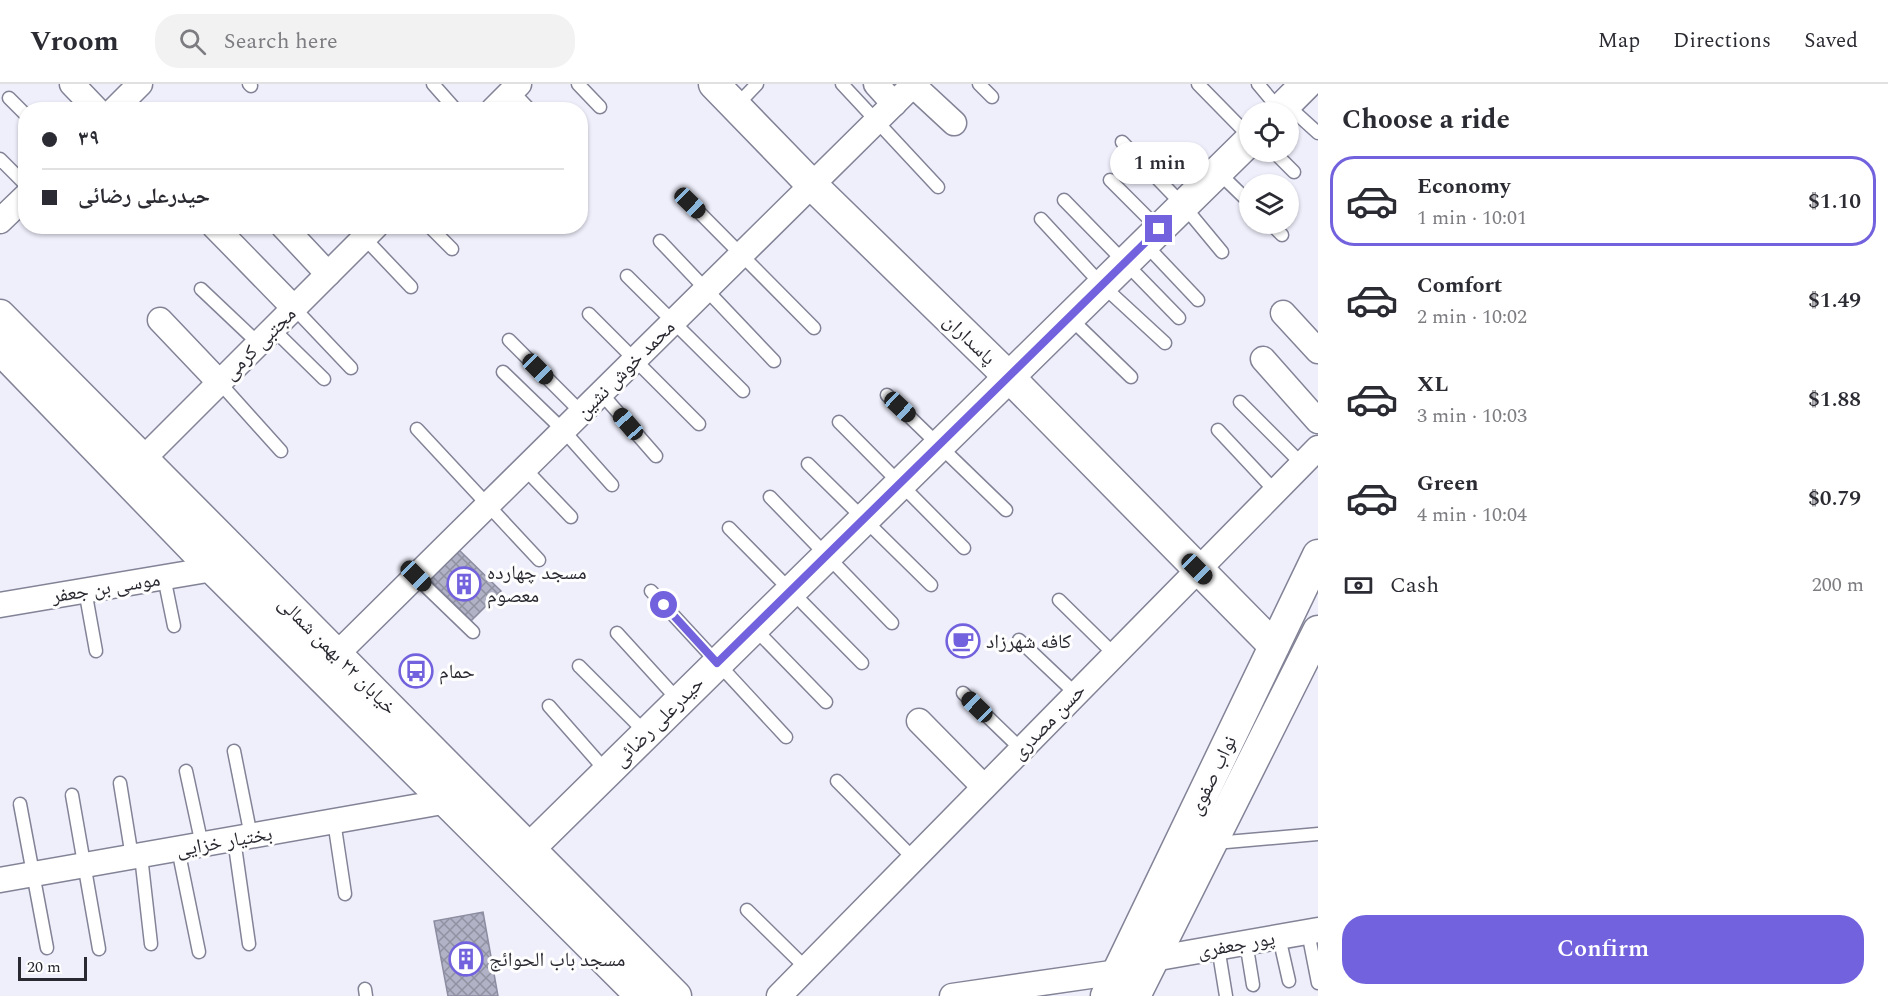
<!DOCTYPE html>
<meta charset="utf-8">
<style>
:root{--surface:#fff;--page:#f2f2f3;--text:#2b2b33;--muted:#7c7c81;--line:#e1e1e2;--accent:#7262dd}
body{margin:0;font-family:Spectral,"Noto Naskh Arabic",serif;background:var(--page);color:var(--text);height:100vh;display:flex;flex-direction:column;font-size:22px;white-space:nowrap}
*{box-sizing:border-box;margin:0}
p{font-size:20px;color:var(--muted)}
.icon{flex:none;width:33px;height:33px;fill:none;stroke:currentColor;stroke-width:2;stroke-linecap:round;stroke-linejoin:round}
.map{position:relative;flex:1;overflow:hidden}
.drawer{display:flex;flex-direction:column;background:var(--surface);width:570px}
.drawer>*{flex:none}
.banner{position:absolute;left:18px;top:18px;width:570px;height:132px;border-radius:24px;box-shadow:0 2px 4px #0004;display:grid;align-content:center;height:132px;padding:0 24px;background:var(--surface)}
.tools{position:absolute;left:1239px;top:18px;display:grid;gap:12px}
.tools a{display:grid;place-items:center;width:60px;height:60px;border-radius:50%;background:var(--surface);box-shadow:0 2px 4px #0004;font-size:30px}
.scale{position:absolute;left:18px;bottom:15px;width:69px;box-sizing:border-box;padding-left:6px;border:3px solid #292931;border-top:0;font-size:16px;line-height:21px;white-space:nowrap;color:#292931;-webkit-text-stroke:4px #fefefe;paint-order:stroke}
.end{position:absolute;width:27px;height:27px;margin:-14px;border:8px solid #7262dd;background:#fff;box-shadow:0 0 0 3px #fff}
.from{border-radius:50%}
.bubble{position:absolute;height:42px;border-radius:21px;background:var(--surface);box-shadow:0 2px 4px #0004;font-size:20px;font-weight:600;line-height:42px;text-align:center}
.car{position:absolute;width:18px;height:36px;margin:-18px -9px;border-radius:8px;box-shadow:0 0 4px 2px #0007;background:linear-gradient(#222 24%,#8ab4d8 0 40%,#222 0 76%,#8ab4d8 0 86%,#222 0)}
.banner b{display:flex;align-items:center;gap:21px;height:57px;font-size:22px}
.banner b+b{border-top:2px solid var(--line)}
.banner i{width:15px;height:15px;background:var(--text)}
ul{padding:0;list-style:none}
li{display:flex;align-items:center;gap:18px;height:90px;margin:0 12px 9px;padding:0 12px;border:3px solid transparent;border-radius:24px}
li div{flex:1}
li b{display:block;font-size:22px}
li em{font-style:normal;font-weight:600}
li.current{border-color:var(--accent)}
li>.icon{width:54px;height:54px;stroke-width:1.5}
h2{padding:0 24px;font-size:27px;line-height:72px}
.pay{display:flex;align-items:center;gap:15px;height:66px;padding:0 24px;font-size:22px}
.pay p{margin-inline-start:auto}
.button{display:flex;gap:12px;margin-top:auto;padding:12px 24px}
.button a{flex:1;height:69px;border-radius:24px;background:var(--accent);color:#fff;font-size:24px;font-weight:600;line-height:69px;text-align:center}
header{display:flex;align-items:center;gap:36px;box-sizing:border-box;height:84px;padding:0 30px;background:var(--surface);border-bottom:2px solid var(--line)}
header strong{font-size:28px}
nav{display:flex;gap:33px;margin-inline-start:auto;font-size:21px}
.search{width:420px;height:54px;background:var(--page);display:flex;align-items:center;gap:15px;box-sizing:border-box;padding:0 21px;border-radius:24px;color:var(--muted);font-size:22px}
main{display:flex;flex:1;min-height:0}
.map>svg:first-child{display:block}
</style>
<header>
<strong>Vroom</strong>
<div class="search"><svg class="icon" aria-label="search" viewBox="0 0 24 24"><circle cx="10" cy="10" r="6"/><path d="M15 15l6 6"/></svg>Search here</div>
<nav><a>Map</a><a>Directions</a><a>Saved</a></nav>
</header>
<main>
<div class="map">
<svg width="1318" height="912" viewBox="0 0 1318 912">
<defs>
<pattern id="building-cross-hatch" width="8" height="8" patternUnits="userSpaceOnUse" patternTransform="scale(1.5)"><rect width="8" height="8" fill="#b1b2c6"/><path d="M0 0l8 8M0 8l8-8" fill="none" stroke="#9091a1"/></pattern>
</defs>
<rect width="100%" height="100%" fill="#efeffc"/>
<g fill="url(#building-cross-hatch)" stroke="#8d8da1" stroke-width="1.5">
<path d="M457 464 501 507 471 537 427 493Z"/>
<path d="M483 828 498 912H448L434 837Z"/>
</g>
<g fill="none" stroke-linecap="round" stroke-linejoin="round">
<g stroke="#828396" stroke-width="15">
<g id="service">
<path d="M249 0 251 2"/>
<path d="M433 0 456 26"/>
<path d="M578 0 600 23"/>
<path d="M842 0 938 103"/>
<path d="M979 0 992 13"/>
<path d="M1198 0 1250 53"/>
<path d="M1258 0 1279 25"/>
<path d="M510 5 530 26"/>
<path d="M9 14 26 31"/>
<path d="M1287 21 1318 49"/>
<path d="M736 22 757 0"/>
<path d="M1122 58 1183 121 1222 168"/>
<path d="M1274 68 1294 88"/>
<path d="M0 75 26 101"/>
<path d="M1218 88 1250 119"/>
<path d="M1110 96 1159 145"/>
<path d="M1064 116 1179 234"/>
<path d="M690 119 814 244"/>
<path d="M1041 135 1102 201 1165 259"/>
<path d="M1271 140 1282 151"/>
<path d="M353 142 411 203"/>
<path d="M429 142 452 165"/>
<path d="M660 157 774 277"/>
<path d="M1144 159 1198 216"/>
<path d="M627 192 743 307"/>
<path d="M201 205 258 259"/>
<path d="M294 224 351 284"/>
<path d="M589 230 699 340"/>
<path d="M1069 233 1131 293"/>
<path d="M273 245 324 295"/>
<path d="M509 256 581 328"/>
<path d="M503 288 563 346 612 401"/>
<path d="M219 298 281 367"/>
<path d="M601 309 656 372"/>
<path d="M887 311 1006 426"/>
<path d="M1240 318 1302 380"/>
<path d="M839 338 964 464"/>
<path d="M417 345 539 476"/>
<path d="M1218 346 1275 407"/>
<path d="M808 380 931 501"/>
<path d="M524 384 571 433"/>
<path d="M770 413 892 539"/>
<path d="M729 444 862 579"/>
<path d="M415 492 473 548"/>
<path d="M164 493 174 542"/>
<path d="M85 506 96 567"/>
<path d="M651 507 786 653"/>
<path d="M1059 516 1114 570"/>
<path d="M754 544 826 618"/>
<path d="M617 549 679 617"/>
<path d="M1019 556 1075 609"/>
<path d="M579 582 646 649"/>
<path d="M963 609 1021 665"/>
<path d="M549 622 607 688"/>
<path d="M234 667 251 752"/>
<path d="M186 687 202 761"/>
<path d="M837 697 914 775"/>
<path d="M120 699 132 773"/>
<path d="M72 711 99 865"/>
<path d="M20 720 47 864"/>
<path d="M334 737 345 810"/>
<path d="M234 755 249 860"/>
<path d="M1215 759 1318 750"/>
<path d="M178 765 199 868"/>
<path d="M141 772 151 860"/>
<path d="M747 826 806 884"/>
<path d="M1308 848 1318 899"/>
<path d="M1279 853 1289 897"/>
<path d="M1246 858 1253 901"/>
<path d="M1218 863 1226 912"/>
<path d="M365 905 366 912"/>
</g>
</g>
<g stroke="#828396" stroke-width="27">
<g id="minor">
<path d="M72 0 97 26"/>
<path d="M876 0 894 20"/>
<path d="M913 1 954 39"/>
<path d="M114 26 140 0"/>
<path d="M493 26 519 0"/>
<path d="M0 137 26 112"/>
<path d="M214 142 294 224"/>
<path d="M283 142 328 190"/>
<path d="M1283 229 1318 267"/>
<path d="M160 236 219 298"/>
<path d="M1263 275 1318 337"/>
<path d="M143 375 376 142"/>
<path d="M0 521 213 485"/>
<path d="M337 570 914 0"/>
<path d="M919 637 984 703"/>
<path d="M0 796 448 717"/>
<path d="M1153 875 1318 846"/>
<path d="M779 912 1318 364"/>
<path d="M952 912 1118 888"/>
</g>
</g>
<g stroke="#828396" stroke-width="33">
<g id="tertiary">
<path d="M714 0 811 100 1009 293 1274 562"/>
<path d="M1278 28 1306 0"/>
<path d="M0 231 676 912"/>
<path d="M0 265 213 485 641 912"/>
<path d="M530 764 1250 56"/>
<path d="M1106 912 1318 471"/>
<path d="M1135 912 1318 547"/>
</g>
</g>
<use href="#service" stroke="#fff" stroke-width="12"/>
<use href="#minor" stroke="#fff" stroke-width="24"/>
<use href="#tertiary" stroke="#fff" stroke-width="30"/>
</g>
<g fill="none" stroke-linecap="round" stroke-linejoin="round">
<path stroke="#7262dd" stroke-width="8" d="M664 521 717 579 1159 145"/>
</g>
<defs>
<g id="building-ring" transform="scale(1.725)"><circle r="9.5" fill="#fefefe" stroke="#7262dd" stroke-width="1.5"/><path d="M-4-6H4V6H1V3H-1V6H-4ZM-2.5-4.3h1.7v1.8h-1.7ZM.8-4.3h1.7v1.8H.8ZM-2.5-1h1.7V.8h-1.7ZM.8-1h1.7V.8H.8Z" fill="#7262dd"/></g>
<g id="cafe-ring" transform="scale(1.725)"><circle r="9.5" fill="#fefefe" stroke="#7262dd" stroke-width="1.5"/><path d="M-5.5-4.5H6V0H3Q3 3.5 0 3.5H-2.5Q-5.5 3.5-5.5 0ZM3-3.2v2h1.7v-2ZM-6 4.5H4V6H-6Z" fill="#7262dd"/></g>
<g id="bus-ring" transform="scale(1.725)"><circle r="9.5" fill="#fefefe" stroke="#7262dd" stroke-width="1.5"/><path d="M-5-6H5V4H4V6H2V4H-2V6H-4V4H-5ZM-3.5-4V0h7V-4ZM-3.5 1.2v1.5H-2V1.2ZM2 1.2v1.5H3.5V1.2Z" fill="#7262dd"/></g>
</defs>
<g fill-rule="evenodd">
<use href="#building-ring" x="464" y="500"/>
<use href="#cafe-ring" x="963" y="557"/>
<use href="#bus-ring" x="416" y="587"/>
<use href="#building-ring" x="466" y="875"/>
</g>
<g text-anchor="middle" stroke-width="6" stroke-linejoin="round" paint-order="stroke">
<g font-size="20" fill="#292931" stroke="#fefefe">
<text transform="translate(970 255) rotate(44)" y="7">پاسداران</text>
<text transform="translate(259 259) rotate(-45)" y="7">مجتبی کرمی</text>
<text transform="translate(625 285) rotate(-45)" y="7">محمد خوش نشین</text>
<text transform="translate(106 503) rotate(-9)" y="7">موسی بن جعفر</text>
<text transform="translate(338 571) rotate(45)" y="7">خیابان ۲۲ بهمن شمالی</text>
<text transform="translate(658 637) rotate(-45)" y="7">حیدرعلی رضائی</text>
<text transform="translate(1048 637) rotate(-46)" y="7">حسن مصدری</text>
<text transform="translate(1212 691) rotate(-64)" y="7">نواب صفوی</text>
<text transform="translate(224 757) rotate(-10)" y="7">بختیار خزایی</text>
<text transform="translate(1236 860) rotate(-10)" y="7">پور جعفری</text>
</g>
<g font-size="20" fill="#292931" stroke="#fefefe" text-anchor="start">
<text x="487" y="495">مسجد چهارده<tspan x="487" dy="23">معصوم</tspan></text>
<text x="986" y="564">کافه شهرزاد</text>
<text x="439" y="594">حمام</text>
<text x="489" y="882">مسجد باب الحوائج</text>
</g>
</g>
</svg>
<div class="tools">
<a><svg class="icon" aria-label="locate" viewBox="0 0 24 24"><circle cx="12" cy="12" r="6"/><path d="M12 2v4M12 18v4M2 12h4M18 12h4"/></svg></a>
<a><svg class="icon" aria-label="layers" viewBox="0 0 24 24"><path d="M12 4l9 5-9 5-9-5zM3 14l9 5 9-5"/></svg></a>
</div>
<div class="scale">20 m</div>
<i class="end from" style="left:664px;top:521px"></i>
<i class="end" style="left:1159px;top:145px"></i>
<div class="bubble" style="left:1110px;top:58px;width:99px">1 min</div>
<i class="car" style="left:690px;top:119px;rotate:134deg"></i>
<i class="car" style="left:538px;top:285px;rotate:135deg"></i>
<i class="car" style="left:900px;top:323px;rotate:133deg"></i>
<i class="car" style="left:628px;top:340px;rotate:319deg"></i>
<i class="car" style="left:1197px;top:485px;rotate:135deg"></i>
<i class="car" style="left:416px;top:492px;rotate:135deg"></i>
<i class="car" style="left:977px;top:623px;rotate:314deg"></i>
<div class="banner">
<b><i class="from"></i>۳۹</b>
<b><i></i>حیدرعلی رضائی</b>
</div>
</div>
<section class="drawer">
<h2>Choose a ride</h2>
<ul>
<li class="current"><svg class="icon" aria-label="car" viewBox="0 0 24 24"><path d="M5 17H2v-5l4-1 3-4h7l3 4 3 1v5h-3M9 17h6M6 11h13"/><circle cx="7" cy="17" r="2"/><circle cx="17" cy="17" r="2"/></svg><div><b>Economy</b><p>1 min · 10:01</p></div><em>$1.10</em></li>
<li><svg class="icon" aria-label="car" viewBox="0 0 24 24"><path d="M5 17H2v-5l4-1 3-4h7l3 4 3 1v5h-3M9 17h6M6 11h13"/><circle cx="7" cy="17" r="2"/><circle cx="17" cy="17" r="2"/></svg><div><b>Comfort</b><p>2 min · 10:02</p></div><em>$1.49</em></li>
<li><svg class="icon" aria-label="car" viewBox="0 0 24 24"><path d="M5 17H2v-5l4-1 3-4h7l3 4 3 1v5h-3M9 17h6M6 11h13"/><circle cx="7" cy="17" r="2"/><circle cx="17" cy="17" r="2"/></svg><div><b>XL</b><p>3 min · 10:03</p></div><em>$1.88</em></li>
<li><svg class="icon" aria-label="car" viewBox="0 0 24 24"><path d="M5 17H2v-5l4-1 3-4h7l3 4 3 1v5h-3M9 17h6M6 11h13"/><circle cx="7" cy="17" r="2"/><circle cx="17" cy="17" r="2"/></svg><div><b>Green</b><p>4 min · 10:04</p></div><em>$0.79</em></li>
</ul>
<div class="pay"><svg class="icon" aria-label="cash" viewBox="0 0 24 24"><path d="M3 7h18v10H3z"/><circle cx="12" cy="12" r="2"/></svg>Cash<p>200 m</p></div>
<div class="button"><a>Confirm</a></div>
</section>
</main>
